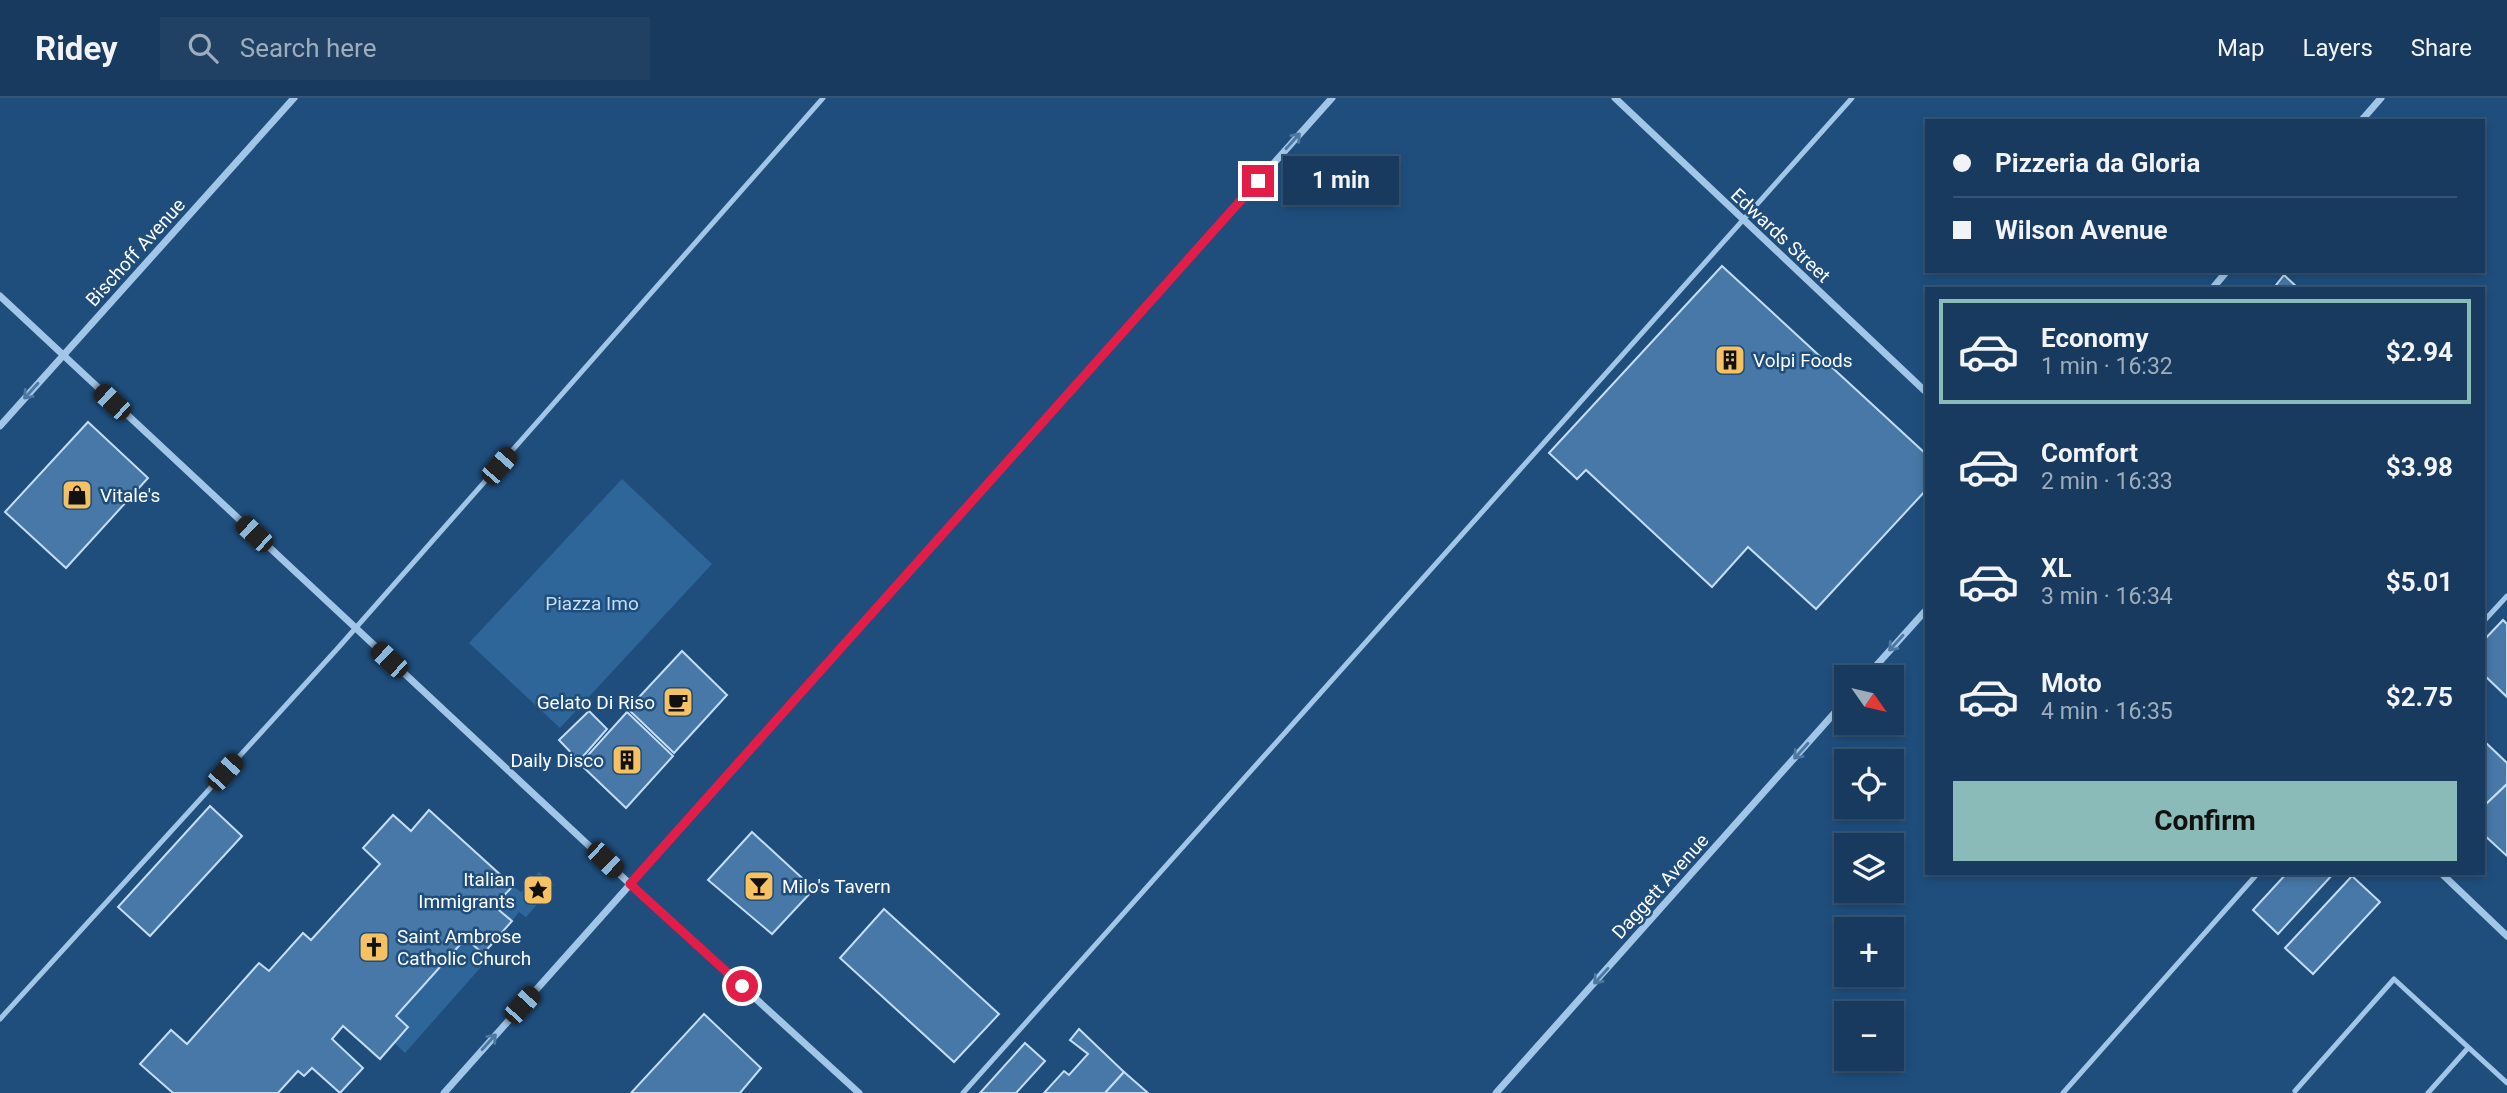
<!DOCTYPE html>
<meta charset="utf-8">
<style>
:root{--surface:#173a5e;--page:#204164;--text:#f1f3f6;--muted:#9eadbc;--line:#365473;--accent:#8bbbb9}
body{margin:0;font-family:Roboto,sans-serif;background:var(--page);color:var(--text);height:100vh;display:flex;flex-direction:column;font-size:26px;white-space:nowrap}
*{box-sizing:border-box;margin:0}
p{font-size:23px;color:var(--muted)}
.icon{flex:none;width:38px;height:38px;fill:none;stroke:currentColor;stroke-width:2;stroke-linecap:round;stroke-linejoin:round}
.map{position:relative;flex:1;overflow:hidden}
.drawer{position:absolute;left:1925px;top:189px;width:560px;height:588px;display:flex;flex-direction:column;background:var(--surface);border-radius:0px;box-shadow:0 4px 10px #0003,0 0 0 2px var(--line)}
.drawer>*{flex:none}
.top-card{position:absolute;left:1925px;top:21px;width:560px;height:154px;border-radius:0px;box-shadow:0 4px 10px #0003,0 0 0 2px var(--line);display:grid;align-content:center;height:154px;padding:0 28px;background:var(--surface)}
.needle{width:46px;rotate:124deg}
.buttons{position:absolute;left:1834px;top:567px;display:grid;gap:14px}
.buttons a{display:grid;place-items:center;width:70px;height:70px;border-radius:0px;background:var(--surface);box-shadow:0 4px 10px #0003,0 0 0 2px var(--line);font-size:35px}
.end{position:absolute;width:32px;height:32px;margin:-16px;border:9px solid #e11d48;background:#fff;box-shadow:0 0 0 4px #fff}
.from{border-radius:50%}
.bubble{position:absolute;height:49px;border-radius:0px;background:var(--surface);box-shadow:0 4px 10px #0003,0 0 0 2px var(--line);font-size:23px;font-weight:700;line-height:49px;text-align:center}
.car{position:absolute;width:21px;height:42px;margin:-21px -10px;border-radius:9px;box-shadow:0 0 5px 2px #0007;background:linear-gradient(#222 24%,#8ab4d8 0 40%,#222 0 76%,#8ab4d8 0 86%,#222 0)}
.top-card b{display:flex;align-items:center;gap:24px;height:66px;font-size:26px}
.top-card b+b{border-top:2px solid var(--line)}
.top-card i{width:18px;height:18px;background:var(--text)}
ul{padding:12px 0 0;list-style:none}
li{display:flex;align-items:center;gap:21px;height:105px;margin:0 14px 10px;padding:0 14px;border:4px solid transparent;border-radius:0px}
li div{flex:1}
li b{display:block;font-size:26px}
li em{font-style:normal;font-weight:700}
li.current{border-color:var(--accent)}
li>.icon{width:63px;height:63px;stroke-width:1.5}
.action{display:flex;gap:14px;margin-top:auto;padding:14px 28px}
.action a{flex:1;height:80px;border-radius:0px;background:var(--accent);color:#111;font-size:28px;font-weight:700;line-height:80px;text-align:center}
header{display:flex;align-items:center;gap:42px;box-sizing:border-box;height:98px;padding:0 35px;background:var(--surface);border-bottom:2px solid var(--line)}
header strong{font-size:33px}
nav{display:flex;gap:38px;margin-inline-start:auto;font-size:24px}
.search{width:490px;height:63px;background:var(--page);display:flex;align-items:center;gap:18px;box-sizing:border-box;padding:0 24px;border-radius:0px;color:var(--muted);font-size:26px}
.map>svg:first-child{display:block}
</style>
<header>
<strong>Ridey</strong>
<div class="search"><svg class="icon" aria-label="search" viewBox="0 0 24 24"><circle cx="10" cy="10" r="6"/><path d="M15 15l6 6"/></svg>Search here</div>
<nav><a>Map</a><a>Layers</a><a>Share</a></nav>
</header>
<div class="map">
<svg width="2507" height="995" viewBox="0 0 2507 995">
<rect width="100%" height="100%" fill="#1f4e7d"/>
<g fill="#2e669a">
<path d="M622 381 712 466 560 630 469 545Z"/>
<path d="M539 774 554 787 526 819 519 814 512 823 494 808 513 788 521 794Z"/>
<path d="M466 840 488 861 405 955 394 944 408 929 396 918Z"/>
</g>
<g fill="#4778a7" stroke="#c5def6" stroke-width="2">
<path d="M1722 168 1927 357V391L1816 511 1748 449 1712 489 1586 372 1577 381 1549 355Z"/>
<path d="M2284 177 2299 191H2273Z"/>
<path d="M88 324 148 380 66 470 5 414Z"/>
<path d="M2503 522 2507 526V599L2483 576V543Z"/>
<path d="M682 553 727 597 674 655 628 611Z"/>
<path d="M589 613 607 631 579 663 559 642Z"/>
<path d="M627 614 673 658 626 710 580 666Z"/>
<path d="M2483 642 2507 665V686L2483 709Z"/>
<path d="M2507 686V758L2483 736V709Z"/>
<path d="M210 708 242 738 150 838 118 809Z"/>
<path d="M429 712 513 788 494 808 512 823 483 856 466 840 396 918 408 929 380 961 343 928 332 941 363 970 340 995 312 970 304 978 298 973 278 995H173L140 966 171 932 187 946 259 865 269 873 303 835 311 842 380 766 363 750 393 717 411 733Z"/>
<path d="M752 734 814 791 772 836 708 782Z"/>
<path d="M2287 775H2334L2278 836 2253 812Z"/>
<path d="M2352 778 2380 804 2313 876 2285 850Z"/>
<path d="M884 811 999 916 954 964 840 860Z"/>
<path d="M704 916 761 970 740 995H631Z"/>
<path d="M1079 931 1124 974 1105 995H1044L1064 973 1069 977 1088 956 1070 942Z"/>
<path d="M1025 945 1045 963 1016 995H980Z"/>
<path d="M1124 974 1148 995H1105Z"/>
</g>
<g fill="none" stroke-linecap="round" stroke-linejoin="round">
<g stroke="#a1c6e7" stroke-width="5">
<path d="M2483 524 2507 498"/>
<path d="M0 921 338 550 823 0"/>
<path d="M2295 993 2394 881 2507 985"/>
<path d="M963 995 1852 0"/>
<path d="M2063 995 2258 775"/>
<path d="M2428 995 2468 950"/>
</g>
<g stroke="#a1c6e7" stroke-width="7">
<path d="M1615 0 1927 295"/>
<path d="M2361 23 2381 0"/>
<path d="M2212 191 2227 173"/>
<path d="M0 198 630 786 859 995"/>
<path d="M0 328 294 0"/>
<path d="M1866 579 1927 511"/>
<path d="M2441 775 2507 838"/>
<path d="M444 995 1332 0"/>
<path d="M1496 995 1846 602"/>
</g>
</g>
<defs><path id="oneway-shaft" d="M-6 0H5M1.5-3L5.5 0L1.5 3" fill="none" stroke-width="1.6" stroke-linecap="round" stroke-linejoin="round" transform="scale(1.75)"/></defs>
<g stroke="#4c78a2">
<use href="#oneway-shaft" transform="translate(1293 43) rotate(-48)"/>
<use href="#oneway-shaft" transform="translate(31 293) rotate(132)"/>
<use href="#oneway-shaft" transform="translate(1896 545) rotate(132)"/>
<use href="#oneway-shaft" transform="translate(1801 653) rotate(132)"/>
<use href="#oneway-shaft" transform="translate(1601 878) rotate(132)"/>
<use href="#oneway-shaft" transform="translate(489 944) rotate(-48)"/>
</g>
<g fill="none" stroke-linecap="round" stroke-linejoin="round">
<path stroke="#e11d48" stroke-width="9" d="M742 888 630 786 1258 83"/>
</g>
<defs>
<g id="building-square" transform="scale(1.575)"><rect x="-9" y="-9" width="18" height="18" rx="4" fill="#f6c161" stroke="#1f4e7d"/><path d="M-4-6H4V6H1V3H-1V6H-4ZM-2.5-4.3h1.7v1.8h-1.7ZM.8-4.3h1.7v1.8H.8ZM-2.5-1h1.7V.8h-1.7ZM.8-1h1.7V.8H.8Z" fill="#111"/></g>
<g id="shop-square" transform="scale(1.575)"><rect x="-9" y="-9" width="18" height="18" rx="4" fill="#f6c161" stroke="#1f4e7d"/><path d="M-5-2.5h2.3a2.7 3.5 0 0 1 5.4 0H5L5.5 6h-11ZM-1.5-2.5h3a1.5 2.3 0 0 0-3 0Z" fill="#111"/></g>
<g id="cafe-square" transform="scale(1.575)"><rect x="-9" y="-9" width="18" height="18" rx="4" fill="#f6c161" stroke="#1f4e7d"/><path d="M-5.5-4.5H6V0H3Q3 3.5 0 3.5H-2.5Q-5.5 3.5-5.5 0ZM3-3.2v2h1.7v-2ZM-6 4.5H4V6H-6Z" fill="#111"/></g>
<g id="bar-square" transform="scale(1.575)"><rect x="-9" y="-9" width="18" height="18" rx="4" fill="#f6c161" stroke="#1f4e7d"/><path d="M-6-5H6L.8 .8V4.5H3.5V6h-7V4.5H-.8V.8Z" fill="#111"/></g>
<g id="sight-square" transform="scale(1.575)"><rect x="-9" y="-9" width="18" height="18" rx="4" fill="#f6c161" stroke="#1f4e7d"/><path d="M0-6L1.8-2.2L6-1.7L2.9 1.2L3.7 5.4L0 3.3L-3.7 5.4L-2.9 1.2L-6-1.7L-1.8-2.2Z" fill="#111"/></g>
<g id="church-square" transform="scale(1.575)"><rect x="-9" y="-9" width="18" height="18" rx="4" fill="#f6c161" stroke="#1f4e7d"/><path d="M-1.2-6h2.4v3.5h3.3v2.4h-3.3V6h-2.4V-.1h-3.3v-2.4h3.3Z" fill="#111"/></g>
</defs>
<g fill-rule="evenodd">
<use href="#building-square" x="1730" y="262"/>
<use href="#shop-square" x="77" y="397"/>
<use href="#cafe-square" x="678" y="604"/>
<use href="#building-square" x="627" y="662"/>
<use href="#bar-square" x="759" y="788"/>
<use href="#sight-square" x="538" y="792"/>
<use href="#church-square" x="374" y="849"/>
</g>
<g text-anchor="middle" stroke-width="5" stroke-linejoin="round" paint-order="stroke">
<g font-size="19" fill="#fff" stroke="#1f4e7d">
<text transform="translate(1781 137) rotate(43)" y="7">Edwards Street</text>
<text transform="translate(135 154) rotate(-48)" y="7">Bischoff Avenue</text>
<text transform="translate(1660 788) rotate(-48)" y="7">Daggett Avenue</text>
</g>
<g font-size="19" fill="#fff" stroke="#1f4e7d" text-anchor="start">
<text x="1753" y="269">Volpi Foods</text>
<text x="100" y="404">Vitale's</text>
<text x="655" y="611" text-anchor="end">Gelato Di Riso</text>
<text x="604" y="669" text-anchor="end">Daily Disco</text>
<text x="515" y="788" text-anchor="end">Italian<tspan x="515" dy="22">Immigrants</tspan></text>
<text x="782" y="795">Milo's Tavern</text>
<text x="397" y="845">Saint Ambrose<tspan x="397" dy="22">Catholic Church</tspan></text>
</g>
<g font-size="19" fill="#c5def6" stroke="#1f4e7d">
<text x="592" y="512">Piazza Imo</text>
</g>
</g>
</svg>
<div class="buttons">
<a><svg class="needle" viewBox="-14 -14 28 28"><path d="M0-13l5 13h-10z" fill="#e53935"/><path d="M0 13l5-13h-10z" fill="#9eadbc"/></svg></a>
<a><svg class="icon" aria-label="locate" viewBox="0 0 24 24"><circle cx="12" cy="12" r="6"/><path d="M12 2v4M12 18v4M2 12h4M18 12h4"/></svg></a>
<a><svg class="icon" aria-label="layers" viewBox="0 0 24 24"><path d="M12 4l9 5-9 5-9-5zM3 14l9 5 9-5"/></svg></a>
<a>+</a>
<a>−</a>
</div>
<i class="end from" style="left:742px;top:888px"></i>
<i class="end" style="left:1258px;top:83px"></i>
<div class="bubble" style="left:1283px;top:58px;width:116px">1 min</div>
<i class="car" style="left:112px;top:304px;rotate:313deg"></i>
<i class="car" style="left:499px;top:368px;rotate:41deg"></i>
<i class="car" style="left:254px;top:436px;rotate:313deg"></i>
<i class="car" style="left:389px;top:562px;rotate:313deg"></i>
<i class="car" style="left:225px;top:674px;rotate:42deg"></i>
<i class="car" style="left:605px;top:762px;rotate:134deg"></i>
<i class="car" style="left:522px;top:907px;rotate:42deg"></i>
<div class="top-card">
<b><i class="from"></i>Pizzeria da Gloria</b>
<b><i></i>Wilson Avenue</b>
</div>
<section class="drawer">
<ul>
<li class="current"><svg class="icon" aria-label="car" viewBox="0 0 24 24"><path d="M5 17H2v-5l4-1 3-4h7l3 4 3 1v5h-3M9 17h6M6 11h13"/><circle cx="7" cy="17" r="2"/><circle cx="17" cy="17" r="2"/></svg><div><b>Economy</b><p>1 min · 16:32</p></div><em>$2.94</em></li>
<li><svg class="icon" aria-label="car" viewBox="0 0 24 24"><path d="M5 17H2v-5l4-1 3-4h7l3 4 3 1v5h-3M9 17h6M6 11h13"/><circle cx="7" cy="17" r="2"/><circle cx="17" cy="17" r="2"/></svg><div><b>Comfort</b><p>2 min · 16:33</p></div><em>$3.98</em></li>
<li><svg class="icon" aria-label="car" viewBox="0 0 24 24"><path d="M5 17H2v-5l4-1 3-4h7l3 4 3 1v5h-3M9 17h6M6 11h13"/><circle cx="7" cy="17" r="2"/><circle cx="17" cy="17" r="2"/></svg><div><b>XL</b><p>3 min · 16:34</p></div><em>$5.01</em></li>
<li><svg class="icon" aria-label="car" viewBox="0 0 24 24"><path d="M5 17H2v-5l4-1 3-4h7l3 4 3 1v5h-3M9 17h6M6 11h13"/><circle cx="7" cy="17" r="2"/><circle cx="17" cy="17" r="2"/></svg><div><b>Moto</b><p>4 min · 16:35</p></div><em>$2.75</em></li>
</ul>
<div class="action"><a>Confirm</a></div>
</section>
</div>
